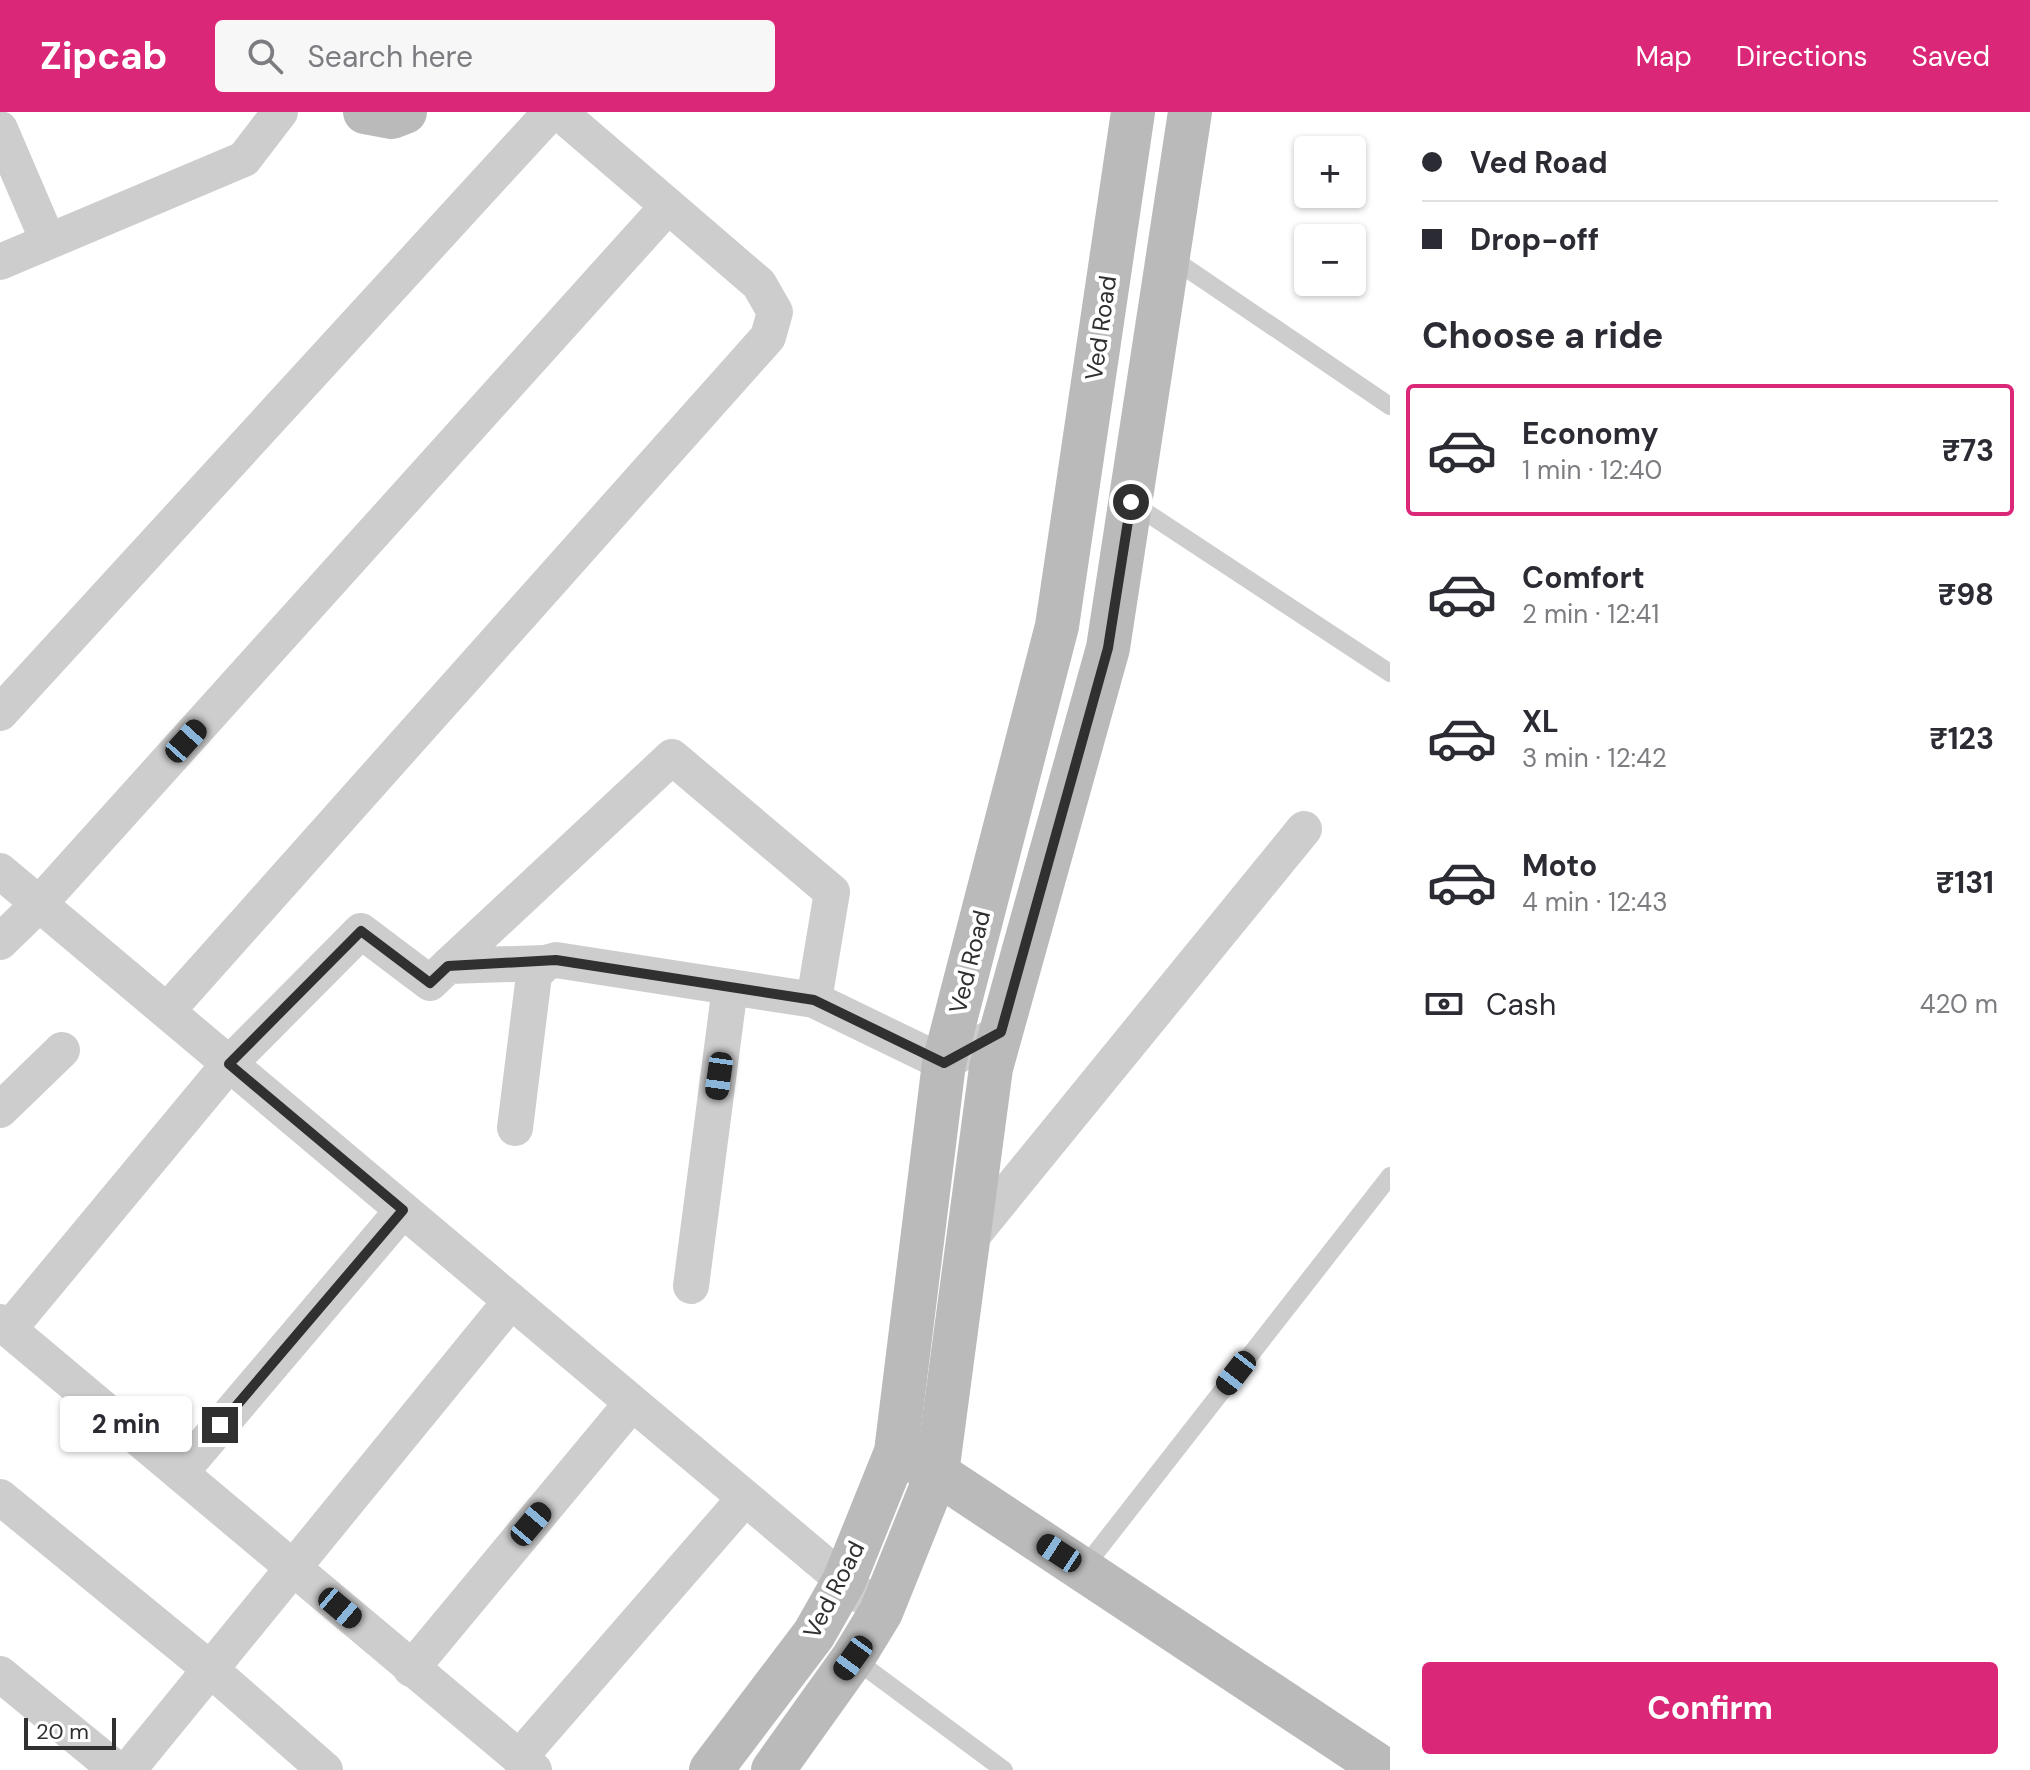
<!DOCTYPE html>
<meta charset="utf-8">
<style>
:root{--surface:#fff;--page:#f7f7f7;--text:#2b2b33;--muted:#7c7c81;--line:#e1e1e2;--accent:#db2777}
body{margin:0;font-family:"DM Sans",sans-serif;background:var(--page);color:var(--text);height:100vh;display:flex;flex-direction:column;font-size:30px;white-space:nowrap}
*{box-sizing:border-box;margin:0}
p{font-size:26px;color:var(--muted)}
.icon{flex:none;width:44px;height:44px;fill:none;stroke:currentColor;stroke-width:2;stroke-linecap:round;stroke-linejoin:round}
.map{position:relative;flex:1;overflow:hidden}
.side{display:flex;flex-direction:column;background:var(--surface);width:640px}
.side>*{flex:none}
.top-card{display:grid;align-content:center;height:176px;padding:0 32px;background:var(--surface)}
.tools{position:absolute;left:1294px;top:24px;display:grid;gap:16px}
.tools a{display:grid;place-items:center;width:72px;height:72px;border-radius:8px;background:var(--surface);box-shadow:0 2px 6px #0004;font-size:40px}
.scale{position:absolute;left:24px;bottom:20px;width:92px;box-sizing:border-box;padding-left:8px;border:4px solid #303030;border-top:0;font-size:22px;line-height:28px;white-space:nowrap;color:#303030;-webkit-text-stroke:6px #fff;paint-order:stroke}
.end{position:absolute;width:36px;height:36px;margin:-18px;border:10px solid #303030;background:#fff;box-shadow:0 0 0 4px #fff}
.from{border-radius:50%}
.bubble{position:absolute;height:56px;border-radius:8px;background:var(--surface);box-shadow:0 2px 6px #0004;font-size:26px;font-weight:700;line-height:56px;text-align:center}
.car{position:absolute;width:24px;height:48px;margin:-24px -12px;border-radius:10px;box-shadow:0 0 6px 2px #0007;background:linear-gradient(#222 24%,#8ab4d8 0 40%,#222 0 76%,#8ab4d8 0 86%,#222 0)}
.top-card b{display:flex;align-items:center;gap:28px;height:76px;font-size:30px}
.top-card b+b{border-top:2px solid var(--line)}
.top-card i{width:20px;height:20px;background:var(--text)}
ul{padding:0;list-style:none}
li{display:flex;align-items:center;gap:24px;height:132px;margin:0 16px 12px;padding:0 16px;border:4px solid transparent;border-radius:8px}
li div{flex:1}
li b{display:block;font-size:30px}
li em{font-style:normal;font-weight:700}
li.active{border-color:var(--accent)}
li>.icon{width:72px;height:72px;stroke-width:1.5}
h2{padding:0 32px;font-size:36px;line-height:96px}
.pay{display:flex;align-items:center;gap:20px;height:88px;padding:0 32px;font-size:30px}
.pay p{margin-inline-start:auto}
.button{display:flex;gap:16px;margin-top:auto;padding:16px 32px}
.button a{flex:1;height:92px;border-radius:8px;background:var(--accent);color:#fff;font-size:32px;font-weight:700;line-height:92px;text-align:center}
header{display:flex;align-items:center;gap:48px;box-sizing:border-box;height:112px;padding:0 40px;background:var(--accent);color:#fff}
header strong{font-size:38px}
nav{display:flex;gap:44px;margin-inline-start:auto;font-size:28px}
.search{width:560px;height:72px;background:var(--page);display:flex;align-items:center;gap:20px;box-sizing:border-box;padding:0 28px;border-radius:8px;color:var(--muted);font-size:30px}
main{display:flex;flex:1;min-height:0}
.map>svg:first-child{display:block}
</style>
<header>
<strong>Zipcab</strong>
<div class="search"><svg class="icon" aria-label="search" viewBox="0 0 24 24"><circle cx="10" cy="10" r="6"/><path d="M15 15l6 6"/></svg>Search here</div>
<nav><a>Map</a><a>Directions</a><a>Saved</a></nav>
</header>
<main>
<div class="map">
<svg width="1390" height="1658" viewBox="0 0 1390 1658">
<rect width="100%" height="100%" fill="#fff"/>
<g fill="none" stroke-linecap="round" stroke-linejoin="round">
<g stroke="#cdcdcd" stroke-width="18">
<path d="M1170 145 1390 294"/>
<path d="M1132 391 1390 561"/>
<path d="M1083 1457 1390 1064"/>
<path d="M853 1546 1004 1658"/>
</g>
<g stroke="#cdcdcd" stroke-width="36">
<path d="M0 17 48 129"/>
<path d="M0 150 244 47 280 0"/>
<path d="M0 601 551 0"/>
<path d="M0 759 862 1484"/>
<path d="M0 830 39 792 668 94"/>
<path d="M448 854 672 645 832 780 814 888"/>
<path d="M167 899 768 225 775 200 759 172 559 0"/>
<path d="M0 998 62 938"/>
<path d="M515 1016 534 863 545 851 556 848 814 888 944 951 1001 920"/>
<path d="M968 1129 1304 717"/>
<path d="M691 1174 730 875"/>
<path d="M0 1210 534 1658"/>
<path d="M9 1217 229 952 361 819 430 871 448 854 545 851"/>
<path d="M180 1361 403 1098"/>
<path d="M0 1385 210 1557 325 1658"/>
<path d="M411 1557 632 1291"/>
<path d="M0 1562 117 1658"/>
<path d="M519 1646 745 1386"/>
<path d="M128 1658 511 1189"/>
</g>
<g stroke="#bababa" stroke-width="44">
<path d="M365 0 392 5 405 0"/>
<path d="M912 1348 937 1361 1385 1658"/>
<path d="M711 1658 814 1522 844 1469 896 1340 944 951 1057 514 1133 0"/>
<path d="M773 1658 853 1546 881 1500 937 1361 991 956 1108 536 1190 0"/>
</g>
</g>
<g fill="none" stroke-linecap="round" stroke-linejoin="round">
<path stroke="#303030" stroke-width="10" d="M220 1313 403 1098 229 952 361 819 430 871 448 854 556 848 814 888 944 951 1001 920 1108 536 1131 390"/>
</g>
<g text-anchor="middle" stroke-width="8" stroke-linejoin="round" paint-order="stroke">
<g font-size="24" fill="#303030" stroke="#fff">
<text transform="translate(1101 216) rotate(-82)" y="8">Ved Road</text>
<text transform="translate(970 850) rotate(-76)" y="8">Ved Road</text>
<text transform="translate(834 1478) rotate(-63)" y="8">Ved Road</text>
</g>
</g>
</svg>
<div class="tools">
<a>+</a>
<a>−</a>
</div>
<div class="scale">20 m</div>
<i class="end from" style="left:1131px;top:390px"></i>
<i class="end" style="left:220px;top:1313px"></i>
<div class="bubble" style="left:60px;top:1284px;width:132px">2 min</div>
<i class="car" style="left:186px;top:629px;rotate:42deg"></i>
<i class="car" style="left:719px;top:964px;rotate:188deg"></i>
<i class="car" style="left:1236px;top:1261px;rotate:218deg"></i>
<i class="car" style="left:531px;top:1412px;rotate:40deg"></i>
<i class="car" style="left:1059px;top:1441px;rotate:303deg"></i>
<i class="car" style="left:340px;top:1496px;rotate:130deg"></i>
<i class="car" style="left:853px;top:1546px;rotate:216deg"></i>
</div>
<section class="side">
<div class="top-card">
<b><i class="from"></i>Ved Road</b>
<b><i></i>Drop-off</b>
</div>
<h2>Choose a ride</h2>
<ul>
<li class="active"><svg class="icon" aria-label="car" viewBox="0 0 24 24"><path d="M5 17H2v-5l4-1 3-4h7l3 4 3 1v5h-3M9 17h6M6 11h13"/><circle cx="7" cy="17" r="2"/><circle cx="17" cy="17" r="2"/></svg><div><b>Economy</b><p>1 min · 12:40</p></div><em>₹73</em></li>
<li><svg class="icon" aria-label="car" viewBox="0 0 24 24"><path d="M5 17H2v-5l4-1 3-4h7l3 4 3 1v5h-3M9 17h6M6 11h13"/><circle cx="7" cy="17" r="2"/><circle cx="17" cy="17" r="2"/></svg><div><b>Comfort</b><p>2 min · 12:41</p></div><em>₹98</em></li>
<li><svg class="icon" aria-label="car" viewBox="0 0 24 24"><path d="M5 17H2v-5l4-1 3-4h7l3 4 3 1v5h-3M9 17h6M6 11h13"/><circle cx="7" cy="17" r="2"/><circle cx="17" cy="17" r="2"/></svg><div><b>XL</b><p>3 min · 12:42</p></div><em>₹123</em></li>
<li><svg class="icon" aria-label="car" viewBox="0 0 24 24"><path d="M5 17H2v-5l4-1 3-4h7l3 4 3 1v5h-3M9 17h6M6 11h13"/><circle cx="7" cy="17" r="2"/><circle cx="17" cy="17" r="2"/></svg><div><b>Moto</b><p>4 min · 12:43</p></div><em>₹131</em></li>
</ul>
<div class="pay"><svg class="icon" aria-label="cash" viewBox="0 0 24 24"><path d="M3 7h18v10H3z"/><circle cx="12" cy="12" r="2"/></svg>Cash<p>420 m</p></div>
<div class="button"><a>Confirm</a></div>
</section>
</main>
